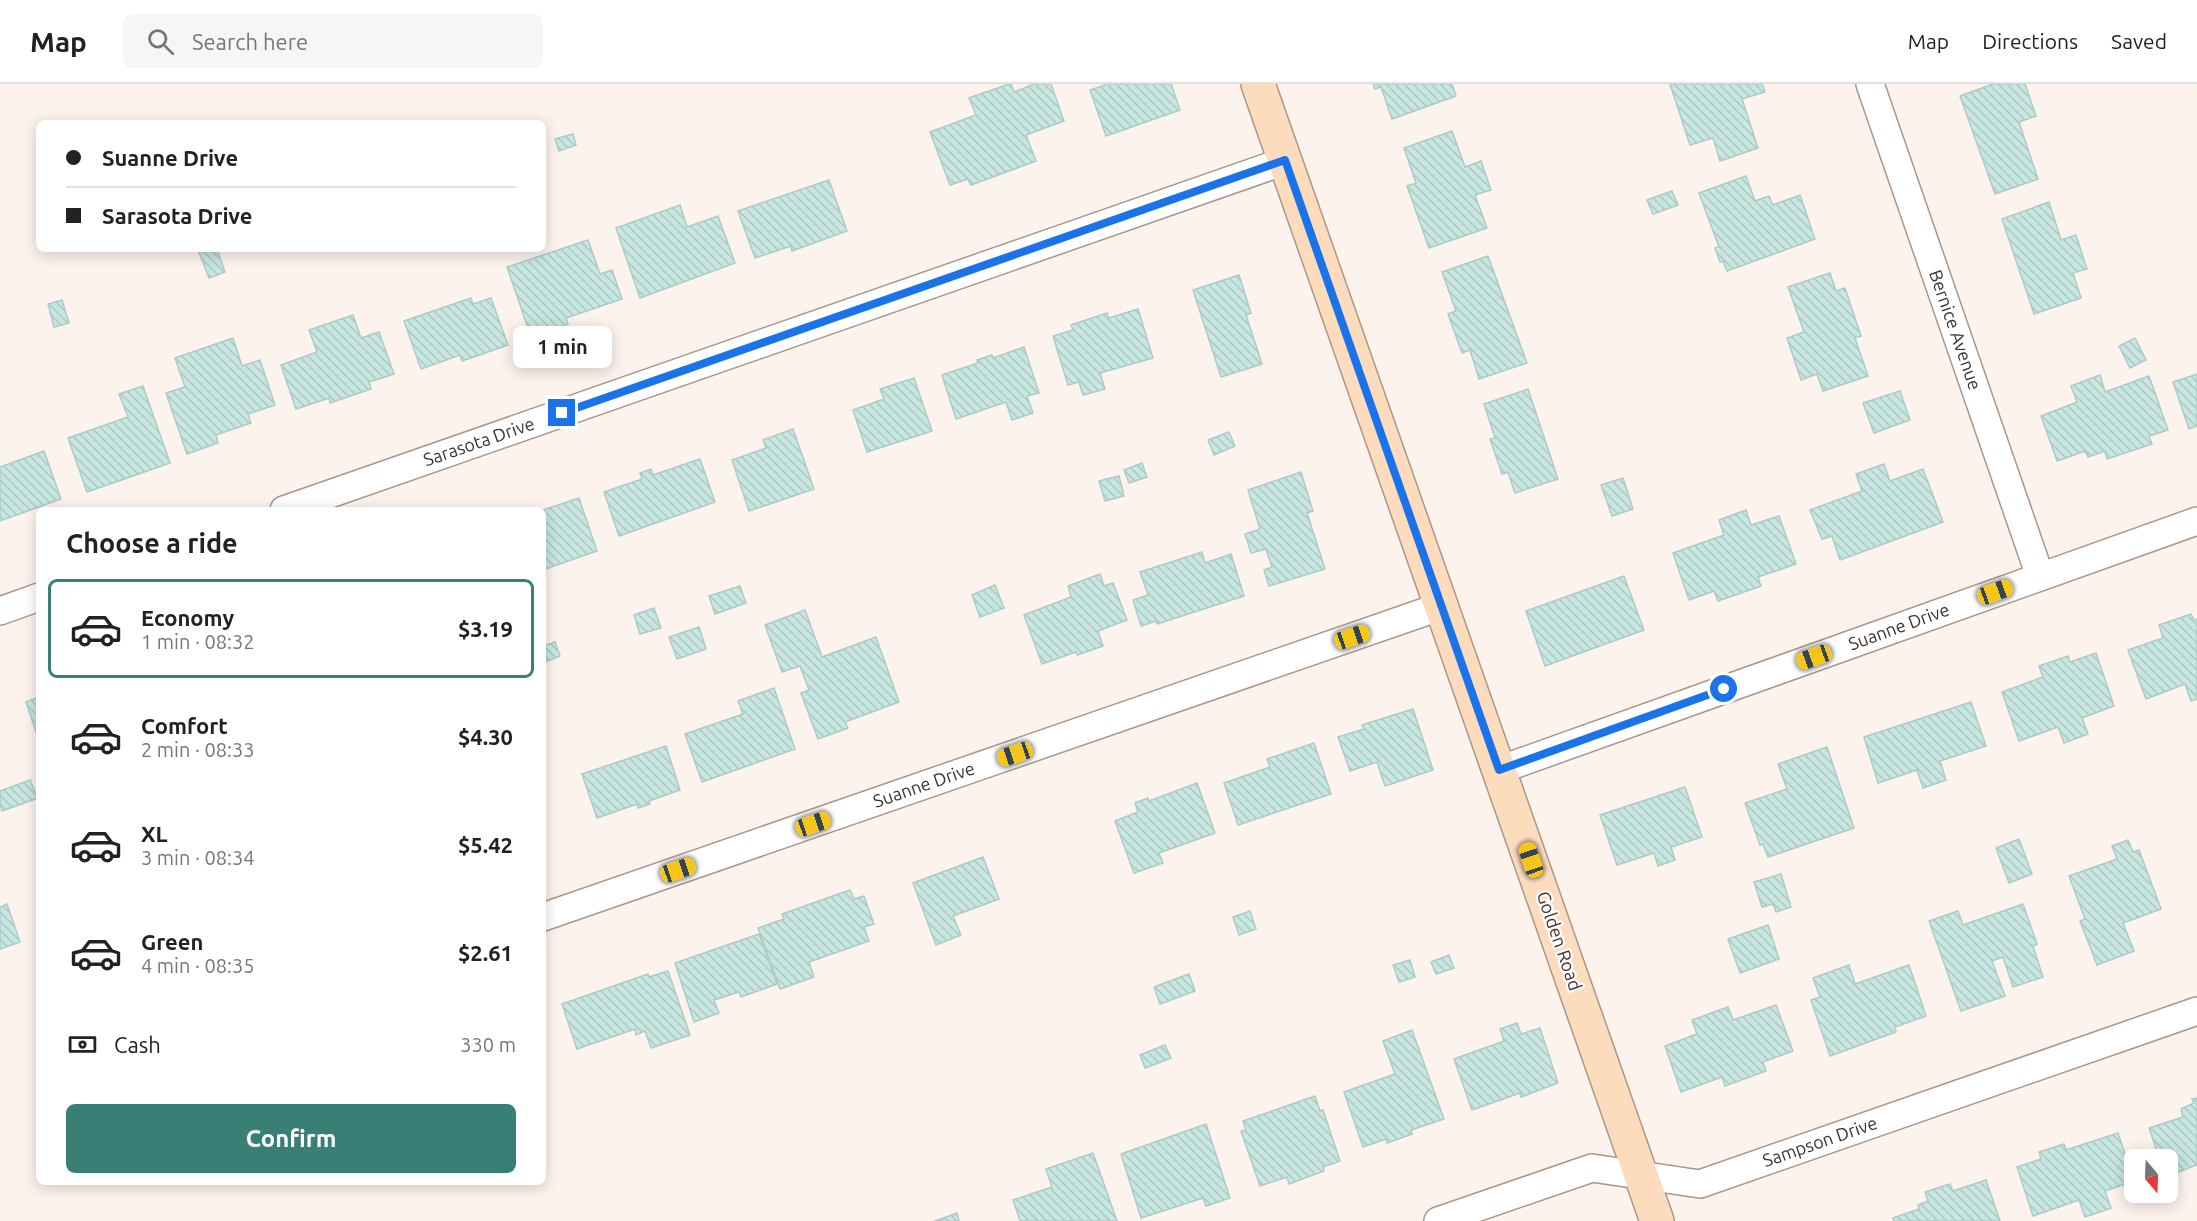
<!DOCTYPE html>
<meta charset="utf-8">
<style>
:root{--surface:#fff;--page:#f6f6f6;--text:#222;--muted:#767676;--line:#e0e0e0;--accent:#397f76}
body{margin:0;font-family:Ubuntu,sans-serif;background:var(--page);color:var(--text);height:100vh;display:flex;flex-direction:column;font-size:22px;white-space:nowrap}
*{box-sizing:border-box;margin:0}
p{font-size:20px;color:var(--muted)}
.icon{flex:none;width:33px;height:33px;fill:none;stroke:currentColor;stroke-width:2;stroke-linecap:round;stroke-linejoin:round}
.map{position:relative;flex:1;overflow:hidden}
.side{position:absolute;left:36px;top:423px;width:510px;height:678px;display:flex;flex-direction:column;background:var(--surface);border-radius:9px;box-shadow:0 3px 15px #0003}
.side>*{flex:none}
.guide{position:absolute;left:36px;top:36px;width:510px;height:132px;border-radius:9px;box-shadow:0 3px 15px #0003;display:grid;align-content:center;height:132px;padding:0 30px;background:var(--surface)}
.needle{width:39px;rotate:161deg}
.fabs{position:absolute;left:2124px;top:1065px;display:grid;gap:12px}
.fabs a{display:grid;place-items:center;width:54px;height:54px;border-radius:9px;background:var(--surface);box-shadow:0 3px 15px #0003;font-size:30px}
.end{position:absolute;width:27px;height:27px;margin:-14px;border:8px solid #1a73e8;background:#fff;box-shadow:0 0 0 3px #fff}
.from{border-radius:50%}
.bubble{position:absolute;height:42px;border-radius:9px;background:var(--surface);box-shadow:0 3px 15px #0003;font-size:20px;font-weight:600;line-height:42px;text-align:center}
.car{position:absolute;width:18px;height:36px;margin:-18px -9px;border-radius:8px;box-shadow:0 0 4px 2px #0007;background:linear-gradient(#f5c518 24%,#345 0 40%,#f5c518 0 76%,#345 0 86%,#f5c518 0)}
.guide b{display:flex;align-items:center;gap:21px;height:57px;font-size:22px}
.guide b+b{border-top:2px solid var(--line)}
.guide i{width:15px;height:15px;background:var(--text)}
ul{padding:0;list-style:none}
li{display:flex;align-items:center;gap:18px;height:99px;margin:0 12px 9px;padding:0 18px;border:3px solid transparent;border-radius:9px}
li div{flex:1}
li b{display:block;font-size:22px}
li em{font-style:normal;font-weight:600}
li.on{border-color:var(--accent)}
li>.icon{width:54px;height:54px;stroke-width:1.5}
h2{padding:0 30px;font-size:27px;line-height:72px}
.pay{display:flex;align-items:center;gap:15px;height:66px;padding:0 30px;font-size:22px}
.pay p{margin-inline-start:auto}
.primary-button{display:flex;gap:12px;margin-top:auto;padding:12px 30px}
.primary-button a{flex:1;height:69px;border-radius:9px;background:var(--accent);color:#fff;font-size:24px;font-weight:600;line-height:69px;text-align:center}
header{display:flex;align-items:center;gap:36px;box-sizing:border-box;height:84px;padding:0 30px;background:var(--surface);border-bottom:2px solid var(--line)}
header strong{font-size:28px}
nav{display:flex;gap:33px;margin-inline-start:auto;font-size:21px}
.search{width:420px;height:54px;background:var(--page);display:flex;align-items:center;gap:15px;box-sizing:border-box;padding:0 21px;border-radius:9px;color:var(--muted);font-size:22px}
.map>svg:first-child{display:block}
</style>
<header>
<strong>Map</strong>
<div class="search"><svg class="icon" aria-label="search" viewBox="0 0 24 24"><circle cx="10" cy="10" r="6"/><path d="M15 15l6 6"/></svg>Search here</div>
<nav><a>Map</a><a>Directions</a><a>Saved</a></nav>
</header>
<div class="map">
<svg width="2197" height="1137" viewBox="0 0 2197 1137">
<defs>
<pattern id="building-back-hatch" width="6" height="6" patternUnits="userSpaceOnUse" patternTransform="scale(1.5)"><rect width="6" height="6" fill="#c8e7e2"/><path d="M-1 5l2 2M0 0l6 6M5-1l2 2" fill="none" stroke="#adc7c2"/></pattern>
</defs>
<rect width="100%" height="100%" fill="#fdf3ed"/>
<g fill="url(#building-back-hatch)" stroke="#adcbc6" stroke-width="1.5">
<path d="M1009 0H1011L1014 8 1034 0H1051L1064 37 1026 51 1036 77 971 101 968 95 950 101 930 48 976 31 969 14Z"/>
<path d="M1108 0H1171L1180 26 1106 52 1090 6Z"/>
<path d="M1373 0H1452L1456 12 1392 35 1381 3 1375 5Z"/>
<path d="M1670 0H1762L1765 8 1742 15 1758 64 1720 77 1713 54 1690 61Z"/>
<path d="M1993 0H2025L2036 32 2019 38 2038 95 1995 110 1960 12Z"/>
<path d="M1452 47 1465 83 1481 77 1491 106 1475 111 1487 144 1429 164 1407 102 1416 99 1404 64Z"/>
<path d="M573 50 576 61 559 67 555 55Z"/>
<path d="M1746 92 1755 117 1769 112 1773 121 1800 111 1815 155 1727 187 1723 177 1720 178 1715 164 1719 163 1699 109Z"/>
<path d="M829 96 847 147 792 167 791 162 755 174 738 127Z"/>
<path d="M1672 107 1678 121 1653 130 1647 116Z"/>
<path d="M2049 118 2061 156 2076 151 2087 185 2073 189 2081 214 2034 230 2002 135Z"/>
<path d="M680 121 687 143 718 132 735 179 640 214 616 144Z"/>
<path d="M588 156 600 190 612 186 622 215 566 234 568 240 531 253 507 183Z"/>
<path d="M205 165H217L225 188 209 194 199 168Z"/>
<path d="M1488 172 1527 279 1479 295 1470 266 1462 269 1448 230 1456 227 1442 188Z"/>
<path d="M1830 189 1836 207 1845 204 1861 252 1855 254 1868 292 1823 307 1817 290 1801 296 1787 254 1804 248 1788 203Z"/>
<path d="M1239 191 1251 229 1246 231 1262 280 1221 293 1193 206Z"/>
<path d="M471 214 473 220 491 214 508 261 462 277 460 271 421 285 404 237Z"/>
<path d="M62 216 69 239 54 243 48 220Z"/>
<path d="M1138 225 1153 274 1100 289 1105 305 1083 311 1079 298 1068 301 1053 252 1073 246 1071 241 1107 229 1109 234Z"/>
<path d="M353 231 361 254 379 248 394 290 369 298 371 305 330 319 329 314 296 325 281 281 317 268 309 246Z"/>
<path d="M233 254 242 282 260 276 275 321 248 330 251 339 216 351 218 359 187 370 166 309 185 303 175 274Z"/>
<path d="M2135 254 2146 276 2130 284 2119 262Z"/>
<path d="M1024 263 1039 309 1027 312 1033 329 1012 336 1006 318 956 335 942 291 978 279 977 276 992 271 993 274Z"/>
<path d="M2197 290V342L2189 345 2173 298Z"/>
<path d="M2100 291 2105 308 2149 292 2168 346 2149 352 2152 360 2107 375 2105 367 2088 373 2085 367 2057 377 2041 332 2077 318 2071 302Z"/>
<path d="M914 294 932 347 867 368 853 326 884 315 880 305Z"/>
<path d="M143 302 170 379 87 408 68 354 128 333 119 310Z"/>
<path d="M1528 305 1558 395 1515 409 1508 388 1502 390 1490 355 1495 354 1484 320Z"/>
<path d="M1900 307 1910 336 1874 349 1863 319Z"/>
<path d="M793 345 814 405 749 427 732 376 766 364 763 356Z"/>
<path d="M1229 348 1235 362 1214 371 1208 356Z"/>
<path d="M44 367 61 415 0 437V383Z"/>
<path d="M700 375 715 418 619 452 604 408 642 395 640 389 651 385 653 391Z"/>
<path d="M1142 379 1147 393 1129 399 1124 386Z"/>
<path d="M1884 380 1890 397 1923 385 1943 438 1840 476 1832 452 1822 455 1810 426 1862 407 1856 390Z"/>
<path d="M1301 388 1313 427 1307 429 1325 485 1269 502 1264 486 1272 483 1266 465 1251 469 1245 450 1260 445 1248 406Z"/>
<path d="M1119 392 1124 412 1105 417 1099 397Z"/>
<path d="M1623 394 1633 425 1612 432 1601 401Z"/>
<path d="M579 414 597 467 543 486V426Z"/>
<path d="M1746 426 1751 441 1779 432 1796 480 1758 493 1761 502 1718 517 1714 507 1689 516 1673 469 1724 451 1719 436Z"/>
<path d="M1202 468 1205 479 1231 470 1244 512 1157 540 1156 537 1141 542 1133 516 1148 511 1140 488Z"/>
<path d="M1100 490 1104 502 1113 499 1127 536 1098 547 1103 562 1077 571 1076 568 1042 580 1024 531 1071 513 1068 502Z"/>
<path d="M1624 492 1644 546 1545 582 1526 527Z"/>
<path d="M995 501 1004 524 980 533 972 511Z"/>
<path d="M740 502 746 519 715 530 709 512Z"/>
<path d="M654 524 661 544 640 550 634 531Z"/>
<path d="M805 526 822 573 876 553 899 618 845 638 848 644 818 655 801 609 809 606 800 582 782 588 765 541Z"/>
<path d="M2191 530 2194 536 2197 535V615L2191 617 2185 600 2146 615 2128 566 2163 554 2159 541Z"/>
<path d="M699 543 706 565 677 575 669 553Z"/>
<path d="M555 558 560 572 543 579V562Z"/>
<path d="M2096 569 2114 622 2082 634 2088 650 2064 659 2058 643 2019 657 2002 608 2043 593 2039 582 2068 572 2070 578Z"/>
<path d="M774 604 795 665 702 698 685 650 743 630 738 617Z"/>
<path d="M39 613V657L26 618Z"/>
<path d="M1971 618 1986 662 1940 677 1946 696 1923 704 1917 686 1878 699 1864 653Z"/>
<path d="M1413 625 1433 686 1385 702 1377 678 1350 687 1338 653 1364 645 1362 641Z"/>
<path d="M1314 659 1331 710 1238 741 1224 699 1270 683 1267 675Z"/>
<path d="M666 662 680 706 649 717 650 720 638 724 637 720 597 734 582 690Z"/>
<path d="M1827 663 1854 744 1768 773 1763 760 1760 761 1745 719 1787 705 1778 680Z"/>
<path d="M30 696 38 714 2 727 0 721V707Z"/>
<path d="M1197 699 1215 749 1159 769 1163 779 1134 789 1115 737 1138 728 1135 719 1148 714 1149 717Z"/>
<path d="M1685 703 1702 753 1671 763 1675 776 1658 782 1654 769 1617 781 1600 731Z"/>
<path d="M2019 755 2032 790 2009 799 1996 764Z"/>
<path d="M2128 756 2133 768 2139 766 2161 825 2123 839 2134 867 2097 881 2080 837 2085 835 2069 792 2117 775 2112 762Z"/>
<path d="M983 773 999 815 953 832 961 851 936 861 913 799Z"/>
<path d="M1781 790 1791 823 1776 828 1773 820 1762 823 1754 798Z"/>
<path d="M850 806 854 815 864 812 874 840 864 843 869 857 809 878 814 893 780 905 758 844 784 835 782 830Z"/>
<path d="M7 820 20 858 0 865V823Z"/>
<path d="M2023 820 2037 860 2033 862 2043 893 2013 903 2003 873 1992 877 2005 912 1961 927 1929 837 1958 827 1963 841Z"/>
<path d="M1250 827 1256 845 1239 851 1233 833Z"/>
<path d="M1768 841 1779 875 1740 889 1728 855Z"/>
<path d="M759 850 777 900 741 913 739 908 714 916 719 929 694 938 675 879Z"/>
<path d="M1449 871 1454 884 1436 890 1431 878Z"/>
<path d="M1410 876 1415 893 1399 898 1393 881Z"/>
<path d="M1849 881 1855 900 1909 881 1926 932 1895 943 1896 948 1830 972 1811 916 1820 913 1813 894Z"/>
<path d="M668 887 690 951 651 964 645 947 636 951 635 945 577 965 562 920 648 890 649 893Z"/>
<path d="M1189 890 1195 907 1160 920 1154 903Z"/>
<path d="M1776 921 1793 967 1763 978 1766 987 1725 1002 1722 993 1681 1008 1665 962 1697 950 1692 936 1728 923 1733 936Z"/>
<path d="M1517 939 1521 950 1540 944 1558 999 1521 1013 1520 1009 1472 1026 1454 975 1504 957 1500 945Z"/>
<path d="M1412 946 1444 1035 1411 1046 1412 1050 1387 1059 1386 1055 1363 1063 1344 1008 1395 990 1383 957Z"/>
<path d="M1165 961 1171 974 1145 984 1140 971Z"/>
<path d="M1315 1012 1320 1027 1323 1026 1340 1077 1323 1083 1324 1087 1289 1100 1287 1093 1260 1102 1241 1047 1246 1046 1243 1037Z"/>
<path d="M2197 1014V1081L2168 1092V1076H2160L2149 1044 2183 1033 2181 1025 2194 1019 2192 1015Z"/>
<path d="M1206 1040 1230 1114 1206 1122 1203 1114 1141 1134 1121 1070Z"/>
<path d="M2118 1049 2134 1097 2105 1107 2111 1124 2085 1133 2079 1116 2033 1132 2017 1083 2041 1075 2039 1068 2064 1060 2066 1066Z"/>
<path d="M1093 1069 1117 1137H1020L1013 1116 1052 1103 1046 1085Z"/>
<path d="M1986 1096 2000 1137H1894L1893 1134 1919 1125 1918 1121 1928 1117 1925 1108 1950 1100 1953 1107Z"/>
<path d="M957 1129 959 1137H934L938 1136Z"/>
</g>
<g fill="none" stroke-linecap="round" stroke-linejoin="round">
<g stroke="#ac9688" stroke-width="30">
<g id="street">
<path d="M1870 0 2040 492"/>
<path d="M284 426 1285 77"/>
<path d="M0 527 39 513"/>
<path d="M1499 686 2197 437"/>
<path d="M543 833 1442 522"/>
<path d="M1438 1137 1592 1084 1700 1100 2197 927"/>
</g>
</g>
<g stroke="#ac9688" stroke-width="36">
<path id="secondary" d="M1258 0 1657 1137"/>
</g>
<use href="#street" stroke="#fff" stroke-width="27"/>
<use href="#secondary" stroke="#fddcbe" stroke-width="33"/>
</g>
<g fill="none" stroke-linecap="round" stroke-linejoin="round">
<path stroke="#1a73e8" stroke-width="8" d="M562 329 1285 76 1499 686 1724 605"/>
</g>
<g text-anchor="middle" stroke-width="4.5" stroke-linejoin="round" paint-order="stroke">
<g font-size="18" fill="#3b322c" stroke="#fff">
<text transform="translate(1955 246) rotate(71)" y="6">Bernice Avenue</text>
<text transform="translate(479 358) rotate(-19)" y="6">Sarasota Drive</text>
<text transform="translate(1899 543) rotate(-20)" y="6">Suanne Drive</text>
<text transform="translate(924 701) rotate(-19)" y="6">Suanne Drive</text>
<text transform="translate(1559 857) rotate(71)" y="6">Golden Road</text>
<text transform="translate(1820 1058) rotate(-19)" y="6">Sampson Drive</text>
</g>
</g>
</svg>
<div class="fabs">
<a><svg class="needle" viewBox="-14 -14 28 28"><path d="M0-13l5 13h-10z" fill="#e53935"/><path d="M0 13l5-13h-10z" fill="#767676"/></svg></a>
</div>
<i class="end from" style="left:1724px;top:605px"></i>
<i class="end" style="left:562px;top:329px"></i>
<div class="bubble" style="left:513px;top:242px;width:99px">1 min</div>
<i class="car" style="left:1995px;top:508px;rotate:70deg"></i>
<i class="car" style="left:1352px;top:553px;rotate:71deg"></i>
<i class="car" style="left:1814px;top:573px;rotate:250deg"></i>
<i class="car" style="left:1015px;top:670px;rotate:251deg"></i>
<i class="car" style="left:813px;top:740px;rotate:71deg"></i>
<i class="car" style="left:1531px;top:776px;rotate:341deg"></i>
<i class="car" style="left:678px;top:786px;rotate:71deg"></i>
<div class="guide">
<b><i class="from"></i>Suanne Drive</b>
<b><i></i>Sarasota Drive</b>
</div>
<section class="side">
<h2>Choose a ride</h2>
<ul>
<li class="on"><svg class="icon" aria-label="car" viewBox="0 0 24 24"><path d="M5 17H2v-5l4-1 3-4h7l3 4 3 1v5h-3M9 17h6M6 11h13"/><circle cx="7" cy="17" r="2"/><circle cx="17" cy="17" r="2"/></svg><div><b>Economy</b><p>1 min · 08:32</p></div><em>$3.19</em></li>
<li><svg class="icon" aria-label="car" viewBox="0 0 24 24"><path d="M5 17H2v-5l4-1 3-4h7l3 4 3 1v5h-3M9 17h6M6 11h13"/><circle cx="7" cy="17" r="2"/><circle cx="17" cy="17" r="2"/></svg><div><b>Comfort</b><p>2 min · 08:33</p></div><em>$4.30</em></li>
<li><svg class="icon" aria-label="car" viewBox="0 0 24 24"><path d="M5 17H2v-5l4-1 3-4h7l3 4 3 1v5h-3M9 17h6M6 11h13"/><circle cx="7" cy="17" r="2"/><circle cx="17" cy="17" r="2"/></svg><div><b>XL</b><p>3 min · 08:34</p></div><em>$5.42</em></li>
<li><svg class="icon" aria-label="car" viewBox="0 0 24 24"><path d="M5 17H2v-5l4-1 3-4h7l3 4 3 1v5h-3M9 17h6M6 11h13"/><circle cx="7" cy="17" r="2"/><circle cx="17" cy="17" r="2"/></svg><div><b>Green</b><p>4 min · 08:35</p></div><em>$2.61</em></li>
</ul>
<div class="pay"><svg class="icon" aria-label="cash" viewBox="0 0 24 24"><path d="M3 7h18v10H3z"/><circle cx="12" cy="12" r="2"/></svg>Cash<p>330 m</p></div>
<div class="primary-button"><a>Confirm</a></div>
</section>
</div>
